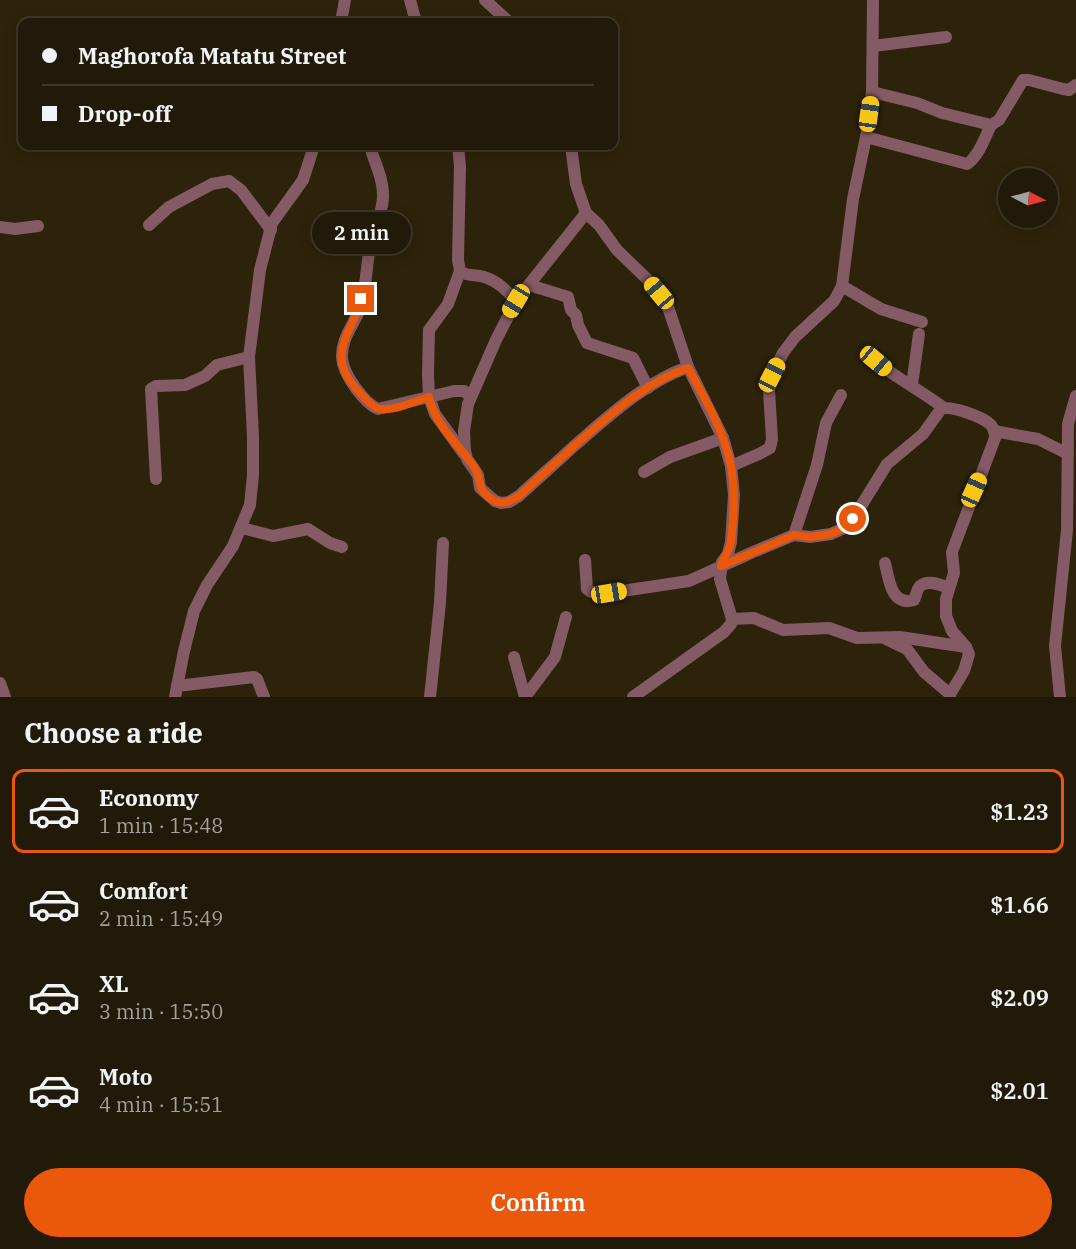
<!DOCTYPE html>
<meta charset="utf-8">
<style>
:root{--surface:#221a08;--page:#2e2716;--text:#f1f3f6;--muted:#a2a19c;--line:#3f3829;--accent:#ea580c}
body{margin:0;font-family:"IBM Plex Serif",serif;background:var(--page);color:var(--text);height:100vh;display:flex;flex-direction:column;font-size:22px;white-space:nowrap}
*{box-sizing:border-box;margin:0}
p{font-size:20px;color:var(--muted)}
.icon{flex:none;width:33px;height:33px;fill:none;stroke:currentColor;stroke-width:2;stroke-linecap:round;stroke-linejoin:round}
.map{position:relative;height:697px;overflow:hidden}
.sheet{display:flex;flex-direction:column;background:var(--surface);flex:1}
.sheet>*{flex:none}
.guide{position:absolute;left:18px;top:18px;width:600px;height:132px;border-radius:12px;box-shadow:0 3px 15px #0003,0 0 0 2px var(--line);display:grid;align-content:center;height:132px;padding:0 24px;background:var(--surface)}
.needle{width:39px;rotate:96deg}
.controls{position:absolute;left:998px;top:168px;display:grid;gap:12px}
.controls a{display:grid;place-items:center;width:60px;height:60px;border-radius:50%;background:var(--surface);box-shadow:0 3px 15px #0003,0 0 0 2px var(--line);font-size:30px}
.end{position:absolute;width:27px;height:27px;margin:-14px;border:8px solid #ea580c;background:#fff;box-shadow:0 0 0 3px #fff}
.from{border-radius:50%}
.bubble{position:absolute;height:42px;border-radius:21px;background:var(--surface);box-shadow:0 3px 15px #0003,0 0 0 2px var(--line);font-size:20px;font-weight:600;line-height:42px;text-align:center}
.car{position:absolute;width:18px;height:36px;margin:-18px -9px;border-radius:8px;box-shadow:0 0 4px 2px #0007;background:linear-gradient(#f5c518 24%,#345 0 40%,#f5c518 0 76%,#345 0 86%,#f5c518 0)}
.guide b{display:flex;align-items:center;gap:21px;height:57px;font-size:22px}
.guide b+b{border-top:2px solid var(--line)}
.guide i{width:15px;height:15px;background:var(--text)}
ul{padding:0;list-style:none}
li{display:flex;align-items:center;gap:18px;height:84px;margin:0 12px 9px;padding:0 12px;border:3px solid transparent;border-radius:12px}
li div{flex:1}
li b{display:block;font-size:22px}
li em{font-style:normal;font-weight:600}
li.on{border-color:var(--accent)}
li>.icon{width:54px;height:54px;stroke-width:1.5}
h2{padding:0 24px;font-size:27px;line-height:72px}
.primary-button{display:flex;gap:12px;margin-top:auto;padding:12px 24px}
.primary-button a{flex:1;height:69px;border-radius:36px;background:var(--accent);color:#fff;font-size:24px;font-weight:600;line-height:69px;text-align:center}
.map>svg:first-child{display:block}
</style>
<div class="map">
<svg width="1076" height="697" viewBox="0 0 1076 697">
<rect width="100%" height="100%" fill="#2d230a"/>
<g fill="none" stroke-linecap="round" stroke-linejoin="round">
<g stroke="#845a64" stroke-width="12">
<path d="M410 0 416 22"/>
<path d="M485 0 509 22"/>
<path d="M341 22 345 0"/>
<path d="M873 46 946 37"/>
<path d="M872 92 917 103 942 113 991 125 999 120 1023 80H1029L1063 89 1069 90 1076 85"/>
<path d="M866 137 967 164C979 156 985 137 991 125"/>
<path d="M458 146 460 166 458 260 460 271C467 277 475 274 484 277 498 281 507 291 516 301"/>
<path d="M571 146 576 184 586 213 599 225 617 250 647 279 667 304 688 367 723 438 731 466 734 495 731 542 728 554 722 562 720 579 732 619 731 624 724 632 633 697"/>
<path d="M372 153C377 167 384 183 383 198 382 214 374 231 370 247 366 268 366 292 359 311 352 327 341 340 342 358 343 374 364 403 378 409L454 391H464L471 396"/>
<path d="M586 213 516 301 496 340 468 404 464 431 465 451 467 459 478 475 480 488 495 501 501 503 509 502 519 496C537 479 556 463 574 446 608 417 645 382 688 367"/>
<path d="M149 225 169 207 212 184 229 181 241 190 271 230"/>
<path d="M0 227 15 229 38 226"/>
<path d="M460 271 448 304 429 330 428 374 429 397 435 414 464 454"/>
<path d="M529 285 568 297 571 310 576 315 578 325 587 343 633 358 648 388"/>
<path d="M842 286 881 309 922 322"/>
<path d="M876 361C897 379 922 391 944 408"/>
<path d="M912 385 919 334"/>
<path d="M994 431 1038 439 1068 454"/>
<path d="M731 466 759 454 770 448 772 439 769 391 772 375 783 353 795 337 834 301 842 286 853 199 866 137 872 92 873 0"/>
<path d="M644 472 670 457 723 438"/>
<path d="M156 479 151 389 156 386 185 385 205 376 217 365 249 357"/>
<path d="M242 528 273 536 308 529 330 543 342 547"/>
<path d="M794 535 817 465 826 423 841 395"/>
<path d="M585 560 587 589 591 592 609 593 689 581 753 552 794 535 810 537 831 534 844 528 853 519 887 464 923 434 941 409C951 405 983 417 991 425 994 429 995 433 995 438L952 552 954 573 946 599V616L952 631 966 647 969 654 964 671 950 694V697"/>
<path d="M885 563C889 579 891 607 914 600 916 596 917 589 920 586 928 579 941 585 949 588"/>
<path d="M732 619 754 618 783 630 829 628 857 638 900 637 966 647"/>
<path d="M886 639 907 649 924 672 950 694"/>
<path d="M514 657 525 697"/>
<path d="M0 683 5 697"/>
<path d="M177 686 254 677 257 679 264 697"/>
<path d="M175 697 184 651 194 611 207 585 233 546 250 505 253 475V437L249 357 260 270 272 223 303 180 314 146"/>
<path d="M430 697 440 603 443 543"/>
<path d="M525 697 555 657 566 617"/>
<path d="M1060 697 1055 646 1067 530 1068 424 1076 396"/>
</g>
</g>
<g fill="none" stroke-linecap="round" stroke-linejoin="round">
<path stroke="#ea580c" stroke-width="8" d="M361 299C358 316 347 329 343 346 341 353 341 363 344 369 346 379 371 408 380 409 395 411 415 401 429 397 435 425 459 445 475 468 483 482 475 489 493 500 503 506 510 501 519 496 537 479 556 463 574 446 608 417 645 382 688 368 705 399 724 431 731 466 735 490 734 517 731 541 730 551 723 557 721 566L794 535 810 537 831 534 844 528 853 519"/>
</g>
</svg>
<div class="controls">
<a><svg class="needle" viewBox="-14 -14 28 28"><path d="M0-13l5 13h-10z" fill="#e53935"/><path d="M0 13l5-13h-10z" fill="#a2a19c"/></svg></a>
</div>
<i class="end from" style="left:853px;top:519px"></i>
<i class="end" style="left:361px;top:299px"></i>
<div class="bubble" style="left:312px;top:212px;width:99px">2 min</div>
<i class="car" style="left:869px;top:114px;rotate:8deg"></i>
<i class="car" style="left:659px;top:293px;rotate:320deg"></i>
<i class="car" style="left:516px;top:301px;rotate:211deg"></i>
<i class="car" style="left:876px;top:361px;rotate:130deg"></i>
<i class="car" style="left:772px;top:375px;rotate:27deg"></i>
<i class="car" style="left:974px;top:490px;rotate:24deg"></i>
<i class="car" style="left:609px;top:593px;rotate:81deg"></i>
<div class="guide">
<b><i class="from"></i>Maghorofa Matatu Street</b>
<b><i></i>Drop-off</b>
</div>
</div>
<section class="sheet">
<h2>Choose a ride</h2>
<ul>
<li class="on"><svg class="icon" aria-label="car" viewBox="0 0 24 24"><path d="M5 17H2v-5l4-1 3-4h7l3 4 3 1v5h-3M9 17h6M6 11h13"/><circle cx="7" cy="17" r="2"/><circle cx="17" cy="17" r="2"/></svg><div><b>Economy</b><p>1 min · 15:48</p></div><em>$1.23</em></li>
<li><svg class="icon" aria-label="car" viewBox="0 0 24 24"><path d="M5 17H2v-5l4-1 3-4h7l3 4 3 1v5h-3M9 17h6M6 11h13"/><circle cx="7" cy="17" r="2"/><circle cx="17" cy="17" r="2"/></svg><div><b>Comfort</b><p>2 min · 15:49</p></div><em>$1.66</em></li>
<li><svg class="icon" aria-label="car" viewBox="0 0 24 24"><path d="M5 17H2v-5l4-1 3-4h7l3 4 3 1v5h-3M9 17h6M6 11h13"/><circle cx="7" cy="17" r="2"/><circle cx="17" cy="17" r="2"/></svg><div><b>XL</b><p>3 min · 15:50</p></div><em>$2.09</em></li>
<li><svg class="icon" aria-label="car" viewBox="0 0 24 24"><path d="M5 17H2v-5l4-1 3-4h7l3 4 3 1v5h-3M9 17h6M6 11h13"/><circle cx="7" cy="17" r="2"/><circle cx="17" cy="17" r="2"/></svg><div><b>Moto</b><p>4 min · 15:51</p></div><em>$2.01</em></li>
</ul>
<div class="primary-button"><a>Confirm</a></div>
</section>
